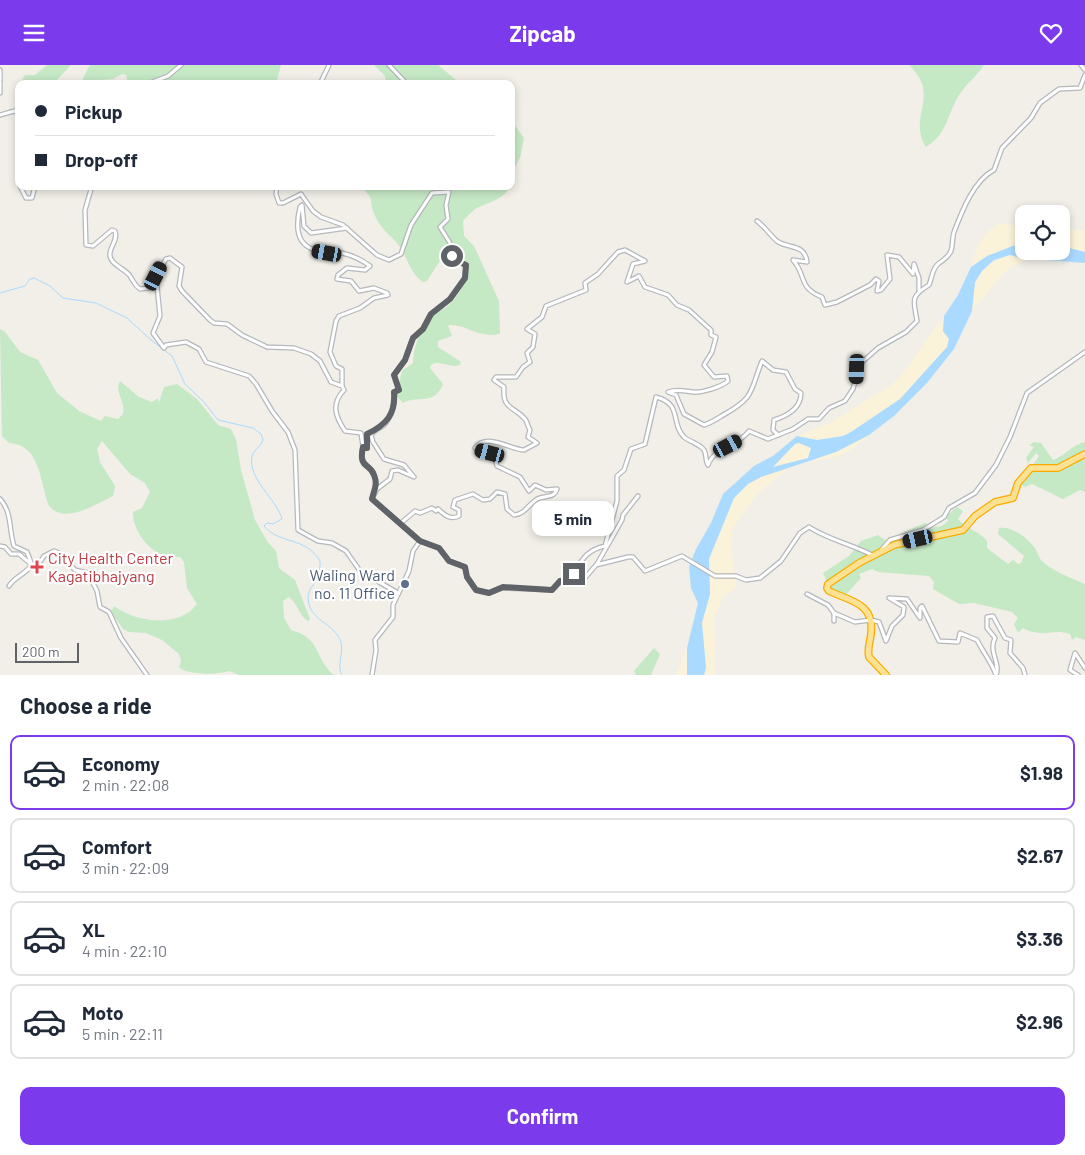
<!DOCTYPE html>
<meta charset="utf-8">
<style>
:root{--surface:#fff;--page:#f2f2f3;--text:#1f2937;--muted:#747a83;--line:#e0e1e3;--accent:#7c3aed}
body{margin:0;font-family:Barlow,sans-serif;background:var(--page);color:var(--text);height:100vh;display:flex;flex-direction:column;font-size:19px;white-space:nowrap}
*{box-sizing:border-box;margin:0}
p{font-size:16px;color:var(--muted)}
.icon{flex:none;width:28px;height:28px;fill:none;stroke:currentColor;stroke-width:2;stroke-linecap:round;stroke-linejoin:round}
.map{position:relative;height:610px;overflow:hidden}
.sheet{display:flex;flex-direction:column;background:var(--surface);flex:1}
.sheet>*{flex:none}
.banner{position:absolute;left:15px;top:15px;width:500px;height:110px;border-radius:10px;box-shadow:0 2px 8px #0003;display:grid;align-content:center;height:110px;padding:0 20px;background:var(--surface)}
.buttons{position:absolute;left:1015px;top:140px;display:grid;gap:10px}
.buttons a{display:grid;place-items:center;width:55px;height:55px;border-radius:10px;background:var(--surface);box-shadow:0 2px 8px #0003;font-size:25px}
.scale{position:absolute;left:15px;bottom:12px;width:64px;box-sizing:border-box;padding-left:5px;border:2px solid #5f6368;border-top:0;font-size:14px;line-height:18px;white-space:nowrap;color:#5f6368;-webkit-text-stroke:4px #fff;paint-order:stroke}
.end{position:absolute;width:22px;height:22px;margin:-11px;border:6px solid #5f6368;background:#fff;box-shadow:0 0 0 2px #fff}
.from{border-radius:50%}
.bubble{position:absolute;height:35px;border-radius:10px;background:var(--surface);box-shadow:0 2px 8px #0003;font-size:16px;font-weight:700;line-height:35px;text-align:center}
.car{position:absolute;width:15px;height:30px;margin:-15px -8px;border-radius:6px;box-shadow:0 0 4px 1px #0007;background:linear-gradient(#222 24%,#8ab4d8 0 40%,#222 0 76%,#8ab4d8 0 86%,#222 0)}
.banner b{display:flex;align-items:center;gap:18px;height:48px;font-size:19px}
.banner b+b{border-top:1px solid var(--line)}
.banner i{width:12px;height:12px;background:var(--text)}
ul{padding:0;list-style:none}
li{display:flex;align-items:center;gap:15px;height:75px;margin:0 10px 8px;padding:0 10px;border:2px solid var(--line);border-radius:10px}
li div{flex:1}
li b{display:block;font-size:19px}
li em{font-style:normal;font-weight:700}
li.selected{border-color:var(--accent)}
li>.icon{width:45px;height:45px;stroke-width:1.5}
h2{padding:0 20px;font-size:22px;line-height:60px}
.button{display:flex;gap:10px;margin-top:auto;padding:10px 20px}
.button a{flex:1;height:58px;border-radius:10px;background:var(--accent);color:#fff;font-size:20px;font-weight:700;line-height:58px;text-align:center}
header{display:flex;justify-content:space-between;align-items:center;height:65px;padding:0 20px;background:var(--accent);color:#fff;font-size:22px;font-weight:700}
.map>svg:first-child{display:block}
</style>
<header><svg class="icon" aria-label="menu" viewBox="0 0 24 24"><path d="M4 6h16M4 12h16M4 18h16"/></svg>Zipcab<svg class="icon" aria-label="heart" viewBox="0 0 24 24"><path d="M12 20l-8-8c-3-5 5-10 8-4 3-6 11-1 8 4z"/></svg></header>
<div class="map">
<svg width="1085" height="610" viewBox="0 0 1085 610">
<rect width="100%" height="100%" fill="#f1efe8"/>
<g fill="#c5e8c5">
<path d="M47 0H71L55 17 20 19 25 10H35Z"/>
<path d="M90 0H281L276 19H234L232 15C218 19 205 14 193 19L186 16 160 19 152 14 145 18 139 15 138 19H128L126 10 122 9 113 14 100 15 97 19H82L84 11Z"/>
<path d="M374 0H438L461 19H386L385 11Z"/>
<path d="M909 0H984C977 11 966 19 959 30 946 51 949 67 926 82 907 50 942 32 909 0Z"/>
<path d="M511 55 524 73 520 93 513 105 511 117Z"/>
<path d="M360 121H510C505 134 490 137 479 142 472 145 468 151 463 156L464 171 474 181 499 236 500 269C474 273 469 259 448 260L452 271 438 276V282L461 297 460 300C450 304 440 294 431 300L430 303 443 319C433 342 420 329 403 338L396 330 401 325 399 319 402 306 413 298C413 281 422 260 435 249 439 245 445 244 449 240 460 230 468 212 469 198L452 188H445L427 216 423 217C410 209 407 190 397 178 388 168 382 165 375 151 368 137 377 136 360 121Z"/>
<path d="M0 264 5 267 20 287 38 295 57 328 79 346 101 356 105 351 118 354 123 349C126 337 114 327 120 316L139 332 152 337 158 333 159 338 164 322 177 319 197 334 218 360 231 364 236 374 241 405 255 455 267 476 276 486 279 503 295 515 310 554 308 556C299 551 298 539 289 532L283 536 284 553 291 565C322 573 314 594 334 610H239L229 606C219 610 185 610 179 602L181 596 179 589 162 575 146 568 129 567 123 564 111 547 114 541C135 557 179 564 197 539L187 523 184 497 180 492C175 492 169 492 164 491 148 485 132 464 133 447L142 443 150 427 145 418 130 409 102 376 97 384 100 397 115 421 113 431C96 439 65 460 49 441 40 419 41 379 9 378L2 371Z"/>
<path d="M1034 377 1041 378 1053 395C1065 391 1073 379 1085 377V384L1076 391 1085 390V427L1080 425 1063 434 1032 419 1025 422 1020 419 1039 391 1036 388 1028 398 1026 393 1034 382 1029 380Z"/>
<path d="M957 442 963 446 958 454C966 464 979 466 987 476V483L1008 499 1013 495 1018 499 1021 498 1024 491 998 469 999 463C1012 461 1028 473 1035 483 1038 488 1039 494 1043 497 1054 507 1071 513 1085 519V575L1076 572 1072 575 1070 569C1052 563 1044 574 1023 563L1018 568 1014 559 1018 553 1012 547 974 538 959 539 933 524 934 517 929 511 878 507 872 504 859 509 861 513 841 535 827 529V517L823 508 849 491 861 476 878 470 885 475 925 458C936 464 941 463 949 455L946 454 941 458 934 457 943 449 950 448Z"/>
<path d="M654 583 660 589 651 610H636L634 606Z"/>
</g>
<g fill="#fbf3d9">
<path d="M1005 158 1024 164V179L987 191 971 202C975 184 985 161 1005 158Z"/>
<path d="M1061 163 1085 166V187L1061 181Z"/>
<path d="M1010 190 1029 193 1005 206 972 246C973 214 979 200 1010 190Z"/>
<path d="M944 251 943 266 949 274 947 282 900 335 851 367 843 371 817 375 798 371 832 357 890 321 901 311Z"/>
<path d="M869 370C849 387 841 393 814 396Z"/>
<path d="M799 378 812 383 808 393 773 402 795 379Z"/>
<path d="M791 401 757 429 732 464 731 483 736 522 723 532 714 552 715 610H704L706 603 702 558 710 529 709 496 713 482 734 433 748 419 761 412Z"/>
<path d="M687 583V610H676Z"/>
</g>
<path fill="#aadaff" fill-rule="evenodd" d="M1018 179H1024V186H1061V181L1085 187V198L1021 193 1010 190 994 195 982 206 975 217 972 246 954 284 927 318 894 351 869 370 836 387 761 412 748 419 734 433 709 494 710 529 702 558 706 603 704 610H687V583L698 538 691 523 689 502 696 484 711 458 723 429 754 401 773 391 797 371 817 375 843 371 851 367 900 334 947 282 949 274 943 266 944 251 958 230 971 202 987 191ZM799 378 811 383 808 393 773 402 795 379Z"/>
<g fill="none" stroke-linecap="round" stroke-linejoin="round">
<path stroke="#aadaff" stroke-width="1" d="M0 228 25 221 30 214 34 213 50 221 63 233 96 238 127 253 151 275 172 291 185 319 204 337 218 355 253 363 261 369 263 375C261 382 254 384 252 391 247 413 277 435 282 454L273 459 267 458 264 461C280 480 305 471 320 496 321 517 309 520 308 532 308 556 335 558 341 577 344 588 336 601 342 610"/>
<g stroke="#b5b8bc" stroke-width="5.5">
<g id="minor">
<path d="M389 0 407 19"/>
<path d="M1081 0 1085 5"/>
<path d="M0 5V15"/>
<path d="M0 17V28"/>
<path d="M147 19 168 11 181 0"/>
<path d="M320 19 329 0"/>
<path d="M0 50 14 46 19 48"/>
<path d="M20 121 26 133H32L35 121"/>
<path d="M92 121 85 145 86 180 93 181 112 165 115 166C118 175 111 180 110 188 108 199 126 204 130 211 134 217 134 220 140 224L149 223 166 194 170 193 182 202 179 221 182 226 210 255 214 258 227 259 242 270 267 282 294 283 311 289 320 296 331 317 342 321 344 325C331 339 335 351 345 366L361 368 363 382"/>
<path d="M277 121 276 129 279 138H283L301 129 313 146 321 152 343 160 377 190 389 195 401 189 411 160 432 128 449 127 446 140 448 154 440 162 450 178 452 191 455 195 466 200 465 213 450 234 431 249 423 264 413 273 405 295 394 310 399 325 394 327C394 338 393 351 384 360 379 364 374 365 371 370L373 377 384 394 404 400 414 412 398 405 392 406 390 414 377 424 372 434 420 476 413 486 409 506 393 540V552L375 575 376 585 372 610"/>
<path d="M757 156C765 162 770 170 777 176 787 184 805 178 807 197L793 195C807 211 798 223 822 232L825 240 837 237 870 220 876 214 879 216 877 226 881 225 890 214 887 190 899 192 913 209 914 199 919 213V225"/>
<path d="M156 211 160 251 153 268 164 283 166 280 186 277 199 284 206 297 249 311 256 319 272 346 288 367 295 385 298 465 318 476 332 478 346 486 360 506 398 528"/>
<path d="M342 321V304L336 301 330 287 336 256 339 251 360 243 374 233 388 230 387 228 374 223 359 226 351 216 337 214 338 210 347 203 365 205 370 201C362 195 351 190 342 188 336 187 331 188 326 187 298 185 294 167 300 142L302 140 304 161 311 168 347 163"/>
<path d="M373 367 367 369V383L363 382C358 402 371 398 375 412 376 415 376 420 377 424"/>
<path d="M0 434C12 446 9 466 14 481L27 487 32 500"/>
<path d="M401 458 415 446 420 448 432 443 436 446 438 444C445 450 449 455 459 451V445L453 442 455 435 473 429 483 435 490 434 497 427 505 429 507 444 514 450C525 449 528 440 537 434 545 430 554 434 557 424L546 425 535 420 529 426 520 412 497 401 494 390 475 383C486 367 509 384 524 385L537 378 528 372 530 365C528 362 527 356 525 354 514 341 502 345 504 322L494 315 496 312H516L523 302 530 297 527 288 533 282 535 269 527 264 542 252 546 241 586 225 585 218 598 209 618 187 625 185 645 196 633 199 627 217 639 211 645 222 668 230 677 240 689 245 711 265V270L716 272 712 287 704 300 714 312 727 311 728 316C721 322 702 328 693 327 684 326 677 324 668 327L676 330 684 349 704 360C711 358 718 353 725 349 755 332 750 326 762 296L773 305 786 307 795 324 801 328C801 343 787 351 774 355L773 365 778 370"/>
<path d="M420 476 439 483 449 496 465 502 467 512 476 525 489 528 503 523 552 525 560 517 568 515C581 500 582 486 605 481L617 436V411L624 405 631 384 645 379 656 332C683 339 670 358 684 372 690 377 700 379 704 385 707 390 705 396 708 400 714 382 740 380 749 366L768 374 793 364 808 354H819L829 343 845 336 853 324 860 299 878 283 906 267 917 256C914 236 909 232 929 220 932 213 932 204 938 199 944 194 947 194 951 186 953 180 952 173 954 167 962 146 974 115 994 105L1002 83 1031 53 1040 38 1059 24 1080 23 1085 10"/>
<path d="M0 481 5 482 11 489H19L32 500"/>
<path d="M882 484 890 475 923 465 944 452 949 443 975 428 996 400 1010 372 1027 328 1085 287"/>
<path d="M597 499 622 455 623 450 638 431"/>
<path d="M32 500H38L44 491 54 486 59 488 75 505 88 508 97 526 100 542 109 547 121 573 147 610"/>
<path d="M572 511 579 514 585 513 596 500 628 492H633L645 506 682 491 715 511H736L746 515 760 513 781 496 800 468 809 462C829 475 851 479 872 490"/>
<path d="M9 521C15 511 27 509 32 499"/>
<path d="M807 529 828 540 834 548"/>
<path d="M834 556V548L855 557 871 555 879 557 886 576 892 561 903 550 904 542 889 533 907 534 920 553V543L922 541 939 576 958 577 960 568 977 575C983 587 992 598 996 610 1001 598 988 587 995 573L987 563V552L993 551 1005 573 1011 575 1010 588 1023 603 1025 610"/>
<path d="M1078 610 1070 605 1075 588 1085 603"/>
</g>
</g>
<g stroke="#f9ab00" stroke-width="8">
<path id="highway" d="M886 610 869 592C867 585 870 577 871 569 875 538 850 536 829 526L827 523 828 519 859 498 894 480 963 465 975 451 995 437 1013 433 1018 418 1031 403H1058L1085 389"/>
</g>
<use href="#minor" stroke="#fff" stroke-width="3"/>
<use href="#highway" stroke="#fde293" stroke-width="5.5"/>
</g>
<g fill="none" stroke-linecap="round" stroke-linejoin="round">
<path stroke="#5f6368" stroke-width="6" d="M452 191 455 195 466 200 465 213 450 234 431 249 423 264 413 273 405 295 394 310 399 325 394 327C396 349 386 360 367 369V383L363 382C358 404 370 398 374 410 378 420 374 425 372 434L420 476 439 483 449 496 465 502 467 512 476 525 489 528 503 522 552 525 560 516 568 515 574 509"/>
</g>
<path fill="#e0444e" stroke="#fff" stroke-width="2" d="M34.5 494.5h5v5h5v5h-5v5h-5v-5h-5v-5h5z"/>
<circle fill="#5c6f8a" stroke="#fff" stroke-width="2" cx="405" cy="519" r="5"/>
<g text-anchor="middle" stroke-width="4.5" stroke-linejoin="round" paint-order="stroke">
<g font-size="16" fill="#be3a42" stroke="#fff" text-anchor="start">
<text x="48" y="499">City Health Center<tspan x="48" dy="18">Kagatibhajyang</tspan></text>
</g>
<g font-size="16" fill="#4e5e75" stroke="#fff" text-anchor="end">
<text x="395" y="516">Waling Ward<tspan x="395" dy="18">no. 11 Office</tspan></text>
</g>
</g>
</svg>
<div class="buttons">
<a><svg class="icon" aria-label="locate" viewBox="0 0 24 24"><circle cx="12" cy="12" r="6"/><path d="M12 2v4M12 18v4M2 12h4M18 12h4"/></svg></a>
</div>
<div class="scale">200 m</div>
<i class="end from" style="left:452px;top:191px"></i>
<i class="end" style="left:574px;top:509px"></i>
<div class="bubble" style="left:532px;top:436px;width:82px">5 min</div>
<i class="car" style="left:327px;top:188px;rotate:280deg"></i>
<i class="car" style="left:156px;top:211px;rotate:27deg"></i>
<i class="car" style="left:857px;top:304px;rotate:182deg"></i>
<i class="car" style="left:728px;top:381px;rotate:62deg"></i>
<i class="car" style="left:490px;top:388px;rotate:285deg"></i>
<i class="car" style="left:918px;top:474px;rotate:257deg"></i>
<div class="banner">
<b><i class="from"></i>Pickup</b>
<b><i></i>Drop-off</b>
</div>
</div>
<section class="sheet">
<h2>Choose a ride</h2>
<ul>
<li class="selected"><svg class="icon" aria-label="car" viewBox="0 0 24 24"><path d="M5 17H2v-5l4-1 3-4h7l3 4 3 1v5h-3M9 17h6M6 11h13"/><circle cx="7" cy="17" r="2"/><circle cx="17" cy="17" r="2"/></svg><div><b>Economy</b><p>2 min · 22:08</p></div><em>$1.98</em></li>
<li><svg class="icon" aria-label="car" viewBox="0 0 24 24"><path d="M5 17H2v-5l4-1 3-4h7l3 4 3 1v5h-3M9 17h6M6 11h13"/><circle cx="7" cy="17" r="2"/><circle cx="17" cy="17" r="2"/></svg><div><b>Comfort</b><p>3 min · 22:09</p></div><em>$2.67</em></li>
<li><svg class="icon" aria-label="car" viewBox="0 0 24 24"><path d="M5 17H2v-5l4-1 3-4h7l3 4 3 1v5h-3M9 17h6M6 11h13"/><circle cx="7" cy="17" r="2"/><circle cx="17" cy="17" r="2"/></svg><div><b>XL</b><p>4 min · 22:10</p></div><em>$3.36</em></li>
<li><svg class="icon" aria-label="car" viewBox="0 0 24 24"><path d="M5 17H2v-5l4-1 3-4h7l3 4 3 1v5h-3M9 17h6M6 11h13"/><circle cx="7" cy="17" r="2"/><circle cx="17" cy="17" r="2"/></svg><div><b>Moto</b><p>5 min · 22:11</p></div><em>$2.96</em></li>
</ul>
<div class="button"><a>Confirm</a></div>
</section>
